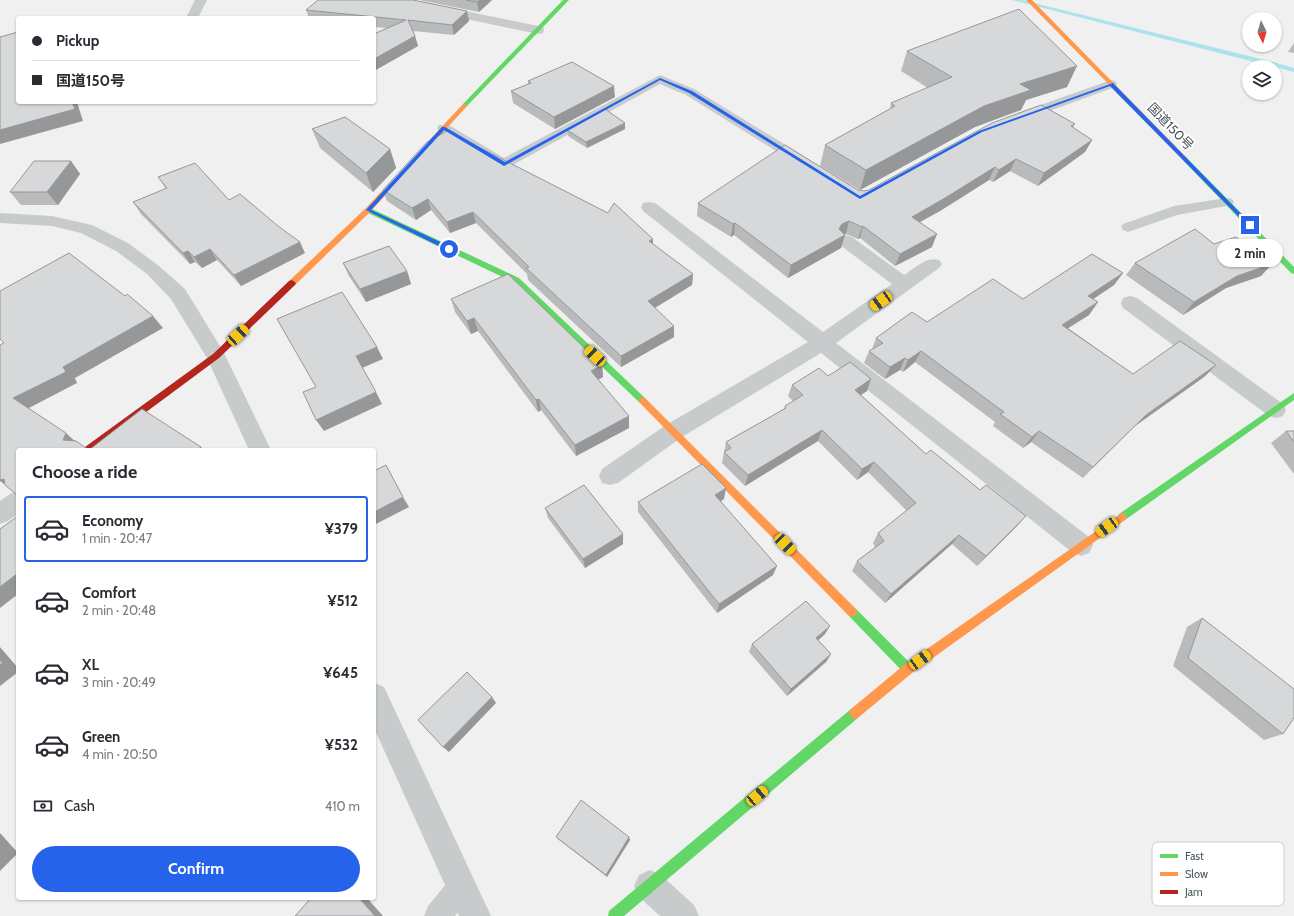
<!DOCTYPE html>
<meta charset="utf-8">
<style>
:root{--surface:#fff;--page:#f2f2f3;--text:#2b2b33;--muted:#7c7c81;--line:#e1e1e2;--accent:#2563eb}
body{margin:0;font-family:Cabin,"Noto Sans JP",sans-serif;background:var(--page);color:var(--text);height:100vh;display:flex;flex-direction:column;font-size:15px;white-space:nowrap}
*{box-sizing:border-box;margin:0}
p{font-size:13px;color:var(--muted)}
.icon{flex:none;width:22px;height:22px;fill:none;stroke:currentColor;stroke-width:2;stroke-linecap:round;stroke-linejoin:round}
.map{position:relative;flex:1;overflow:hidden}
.sheet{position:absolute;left:16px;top:448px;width:360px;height:452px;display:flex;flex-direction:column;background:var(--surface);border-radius:4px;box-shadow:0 1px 3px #0004}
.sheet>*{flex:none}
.top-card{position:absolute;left:16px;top:16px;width:360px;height:88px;border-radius:4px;box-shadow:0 1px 3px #0004;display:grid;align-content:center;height:88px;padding:0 16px;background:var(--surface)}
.needle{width:26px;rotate:175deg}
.fabs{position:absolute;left:1242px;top:12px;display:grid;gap:8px}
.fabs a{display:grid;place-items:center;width:40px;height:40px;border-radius:50%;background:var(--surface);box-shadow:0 1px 3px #0004;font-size:20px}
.end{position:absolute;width:18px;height:18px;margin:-9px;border:5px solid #2563eb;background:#fff;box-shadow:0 0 0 2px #fff}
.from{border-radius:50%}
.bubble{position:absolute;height:28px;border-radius:14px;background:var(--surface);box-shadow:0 1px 3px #0004;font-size:13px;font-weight:800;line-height:28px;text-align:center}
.car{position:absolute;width:12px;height:24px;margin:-12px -6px;border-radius:5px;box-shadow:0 0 3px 1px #0007;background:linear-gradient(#f5c518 24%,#345 0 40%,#f5c518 0 76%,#345 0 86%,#f5c518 0)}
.top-card b{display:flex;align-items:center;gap:14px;height:38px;font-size:15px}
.top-card b+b{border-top:1px solid var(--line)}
.top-card i{width:10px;height:10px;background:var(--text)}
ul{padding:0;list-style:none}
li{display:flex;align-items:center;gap:12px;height:66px;margin:0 8px 6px;padding:0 8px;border:2px solid transparent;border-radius:4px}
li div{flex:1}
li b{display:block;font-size:15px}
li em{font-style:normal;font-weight:800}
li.current{border-color:var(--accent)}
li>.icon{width:36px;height:36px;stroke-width:1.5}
h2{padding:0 16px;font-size:18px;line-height:48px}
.pay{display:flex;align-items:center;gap:10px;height:44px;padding:0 16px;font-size:15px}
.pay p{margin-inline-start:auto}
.primary-button{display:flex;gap:8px;margin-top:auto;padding:8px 16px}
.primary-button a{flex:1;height:46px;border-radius:24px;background:var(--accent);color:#fff;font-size:16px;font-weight:800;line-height:46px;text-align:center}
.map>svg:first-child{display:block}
</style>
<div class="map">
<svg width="1294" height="916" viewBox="0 0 1294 916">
<rect width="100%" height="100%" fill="#f1f0f0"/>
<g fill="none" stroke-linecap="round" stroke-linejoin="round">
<path fill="#abe2ec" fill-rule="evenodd" d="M1012 0H1022L1277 63 1294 68V72Z"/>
<g fill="#c8cbcc" fill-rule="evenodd">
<path d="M660 75 694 89 807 158 809 161 807 164H797L686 95 660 84 509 167 504 168 499 167 439 131 437 128 439 125H449L504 158Z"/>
<path d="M1111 80 1115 81 1117 84 1115 87 1025 120H1015L1014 117 1015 114Z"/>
<path d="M1227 198 1232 199 1234 202 1232 205 1177 215 1128 232 1123 230 1121 227 1123 224 1174 206Z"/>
<path d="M461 873 470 877 474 886 470 895 455 916H424L428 906 452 877Z"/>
</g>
<g fill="#c8cbcc" fill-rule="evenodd">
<path d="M195 0H207L198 18H186Z"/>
<path d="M378 0H412L538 26 543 27 544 30 543 33 538 34 399 5 380 3Z"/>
<path d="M649 202 655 203 823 332 892 284 840 245 837 241 840 237 846 235 852 237 904 275C915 268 926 256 939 260L942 264 939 268 836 343 1089 537 1093 545 1089 553 1081 556 1073 553 821 353 682 437 618 483 610 485 602 483 599 476 602 469 666 425 808 342 643 211 641 207 643 203Z"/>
<path d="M0 213 52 216 92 225 128 243 159 266 185 289 223 351 271 450H249L207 358 171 299 147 274 116 251 81 233 52 226 0 223Z"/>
<path d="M1130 296 1137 298 1283 404 1286 410 1283 416 1276 418 1269 416 1123 308 1121 303 1123 298Z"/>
<path d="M18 491V514L8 521 0 524V501L10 494Z"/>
<path d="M374 683 384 687 491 916H459L374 728Z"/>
<path d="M650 870 661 875 694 905 699 916H660L639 897 634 886 639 875Z"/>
</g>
<g fill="#63d668" fill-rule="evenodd">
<path d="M563 0H569L467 106H463V104Z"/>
<path d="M1185 157 1187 158 1294 267V274L1291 273 1183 160V158Z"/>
<path d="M366 208H370L519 278 645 398 646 400 645 402H639L513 282 366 212Z"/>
<path d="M1294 393V400L1125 520 1122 521 1119 520 1117 517 1119 514Z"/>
<path d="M852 607 856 609 912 665 913 669 912 673 908 674 904 673 848 615 847 612 848 609Z"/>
<path d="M855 707 859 709 861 713 859 717 624 916H608L609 911 851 709Z"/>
</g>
<g fill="#ff974d" fill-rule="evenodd">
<path d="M1026 0H1032L1187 158V160H1183Z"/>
<path d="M463 104 468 105 370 212 295 285H289V281L366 208Z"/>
<path d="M642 397 645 398 856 609 857 612 856 615 852 617 848 615 639 402 638 400Z"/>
<path d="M1122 513 1125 514 1127 517 1125 520 912 673 859 717 855 719 851 717 849 713 851 709 904 665Z"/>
</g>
<path fill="#b3261e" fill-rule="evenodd" d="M292 280 296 283 295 285 219 358 95 450H84L85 447 213 354 289 281Z"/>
</g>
<g fill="#b9babb">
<path d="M419 0H492L479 12Z"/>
<path d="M306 10 467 11 469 21 454 35 413 31 418 46 374 71V34L387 28 374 27V18H309Z"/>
<path d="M1294 43V53L1288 52Z"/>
<path d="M907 51 1067 87 1026 100 1021 110 975 127 860 190 820 166 825 145 890 109 891 103 928 88 901 71Z"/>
<path d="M528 81 615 97 555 129 513 103 511 91 528 84Z"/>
<path d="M1075 124 1073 128 1092 140 1085 152 1038 186 1010 171 993 182 989 180 940 211 920 222 932 247 895 266 860 238 858 239 846 234H844L845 235 841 248 788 278 734 235 731 237 697 216 698 203 858 190 864 191 869 190Z"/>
<path d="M312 129 390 149 396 168 373 192 320 148Z"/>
<path d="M625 129 587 148 568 136 567 130Z"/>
<path d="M71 161 80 174 58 205H21L10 192Z"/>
<path d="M158 177 229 200 305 253 241 286 217 260 202 268 195 262 190 264 141 214 133 202 166 189Z"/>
<path d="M383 190 653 244 693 274 692 285 655 308 674 337 621 367 528 280 527 274 476 223 450 233 431 210 416 220 387 201Z"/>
<path d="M1214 244 1272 264 1261 276 1226 288 1183 315 1126 275 1135 263Z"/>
<path d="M343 263 407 271 411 284 366 302 349 276Z"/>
<path d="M1123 273 1114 285 1093 299 1098 302 1089 315 1068 328 1133 374 1216 365 1204 377 1135 426 1083 478 1031 442 1023 448 993 426 995 422 915 362 903 372 900 370 885 379 864 363 869 351 872 349 876 338 927 322Z"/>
<path d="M451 299 602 365 603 377 598 380 629 428 576 456 541 410 538 412 478 331 471 334 455 312Z"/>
<path d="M828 376 867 391 861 395 926 454 980 490 1026 516 1017 526 977 566 952 544 885 603 852 571 857 561 875 547 873 543 878 533 907 511 868 472 857 480 818 441 745 486 722 463 726 442 784 409 785 406 793 401 788 396 792 385Z"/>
<path d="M1286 431H1294V474L1271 443Z"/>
<path d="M724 499 721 501 773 575 717 613 638 512V502Z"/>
<path d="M545 508 623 544 585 568 548 518Z"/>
<path d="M1202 618 1283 734 1264 740 1173 666 1187 627Z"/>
<path d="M825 634 818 640 831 654 826 662 787 696 749 652 752 644Z"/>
<path d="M556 837 630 840 607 877 559 840Z"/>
</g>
<g fill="#969798">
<path d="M480 0H492L479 12 477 2Z"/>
<path d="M467 11 469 21 454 35 452 25Z"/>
<path d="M415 36 418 46 374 71V59Z"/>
<path d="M1077 66 1067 87 1026 100 1021 110 975 127 860 190 866 170 1020 84Z"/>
<path d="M614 86 615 97 555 129 554 117Z"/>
<path d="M72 102H77L83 121 0 144V130Z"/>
<path d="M625 123V129L587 148 586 142Z"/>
<path d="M1092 140 1085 152 1038 186 1044 173Z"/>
<path d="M390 149 396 168 373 192 366 173Z"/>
<path d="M1016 159 1010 171 993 182 999 170Z"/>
<path d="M71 161 80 174 58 205 47 192Z"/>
<path d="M995 167 989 180 940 211 907 229 912 217Z"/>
<path d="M428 199 431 210 416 220 412 208Z"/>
<path d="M473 212 476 223 450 233 447 222Z"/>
<path d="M849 221 846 234 839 236 845 235 841 248 788 278 791 265 839 229 842 224Z"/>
<path d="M735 223 734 235 731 237 733 224Z"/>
<path d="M863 226 860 238 858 239 862 227Z"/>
<path d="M937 234 932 247 895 266 900 254Z"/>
<path d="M653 239V250L649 241Z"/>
<path d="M300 242 305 253 241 286 234 275Z"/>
<path d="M210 249 217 260 202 268 194 257Z"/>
<path d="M188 251 195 262 190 264 183 253Z"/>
<path d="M1272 264 1261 276 1226 288 1183 315 1194 302 1237 276Z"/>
<path d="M407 271 411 284 366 302 360 289Z"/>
<path d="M1123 273 1114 285 1080 308 1088 296Z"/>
<path d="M693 274 692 285 648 312V301Z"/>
<path d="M1098 302 1089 315 1054 337 1062 325Z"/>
<path d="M153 316 163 328 75 378 77 383 27 409 13 398 63 367Z"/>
<path d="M474 318 478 331 471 334 467 321Z"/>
<path d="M674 326V337L621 367V356Z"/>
<path d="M377 347 383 359 362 368 356 356Z"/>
<path d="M921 351 915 362 903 372 908 360Z"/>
<path d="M905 358 900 370 885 379 890 367Z"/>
<path d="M602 365 603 377 592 383 591 371Z"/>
<path d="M1216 365 1204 377 1135 426 1083 478 1146 415Z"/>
<path d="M871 379 867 391 851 401 855 390Z"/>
<path d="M376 392 382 404 324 431 316 420Z"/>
<path d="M539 399 541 410 538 412 536 400Z"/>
<path d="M629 416V428L576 456 575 445Z"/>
<path d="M822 430 818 441 745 486 748 475Z"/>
<path d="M1039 431 1031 442 1023 448 1032 437Z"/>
<path d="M66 433 78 444 63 440Z"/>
<path d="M201 447 204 450H197Z"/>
<path d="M874 462 868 472 857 480 862 469Z"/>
<path d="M4 479 14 491 0 481V480Z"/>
<path d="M726 488 724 499 714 505 715 495Z"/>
<path d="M403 497 409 507 374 525V512Z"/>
<path d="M1026 516 1017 526 977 566 986 556Z"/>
<path d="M623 534V544L585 568 583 559Z"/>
<path d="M959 535 952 544 885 603 891 594Z"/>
<path d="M777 566 773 575 717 613 719 604Z"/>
<path d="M18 573V594L0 608V587Z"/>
<path d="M830 626 825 634 812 646 816 638Z"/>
<path d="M0 647 18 668V672L0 686Z"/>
<path d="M831 654 826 662 787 696 791 689Z"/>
<path d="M492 697 496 703 449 752 443 747Z"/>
<path d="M0 833 18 853 0 871Z"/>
<path d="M629 837 630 840 607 877 606 875Z"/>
<path d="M359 898H367L383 916H375Z"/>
</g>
<g fill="#d7d8d9" stroke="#969798">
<path d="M318 0H413L467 11 452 25 408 20 415 36 374 59V34L406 20 306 10Z"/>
<path d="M466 0H480L477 2Z"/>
<path d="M1019 9 1077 66 1020 84 1031 90 984 106 866 170 825 145 895 106 891 103 952 77 907 51Z"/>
<path d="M18 32V102H72L75 109 0 130V37Z"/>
<path d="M572 62 614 86 554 117 511 91 531 83 528 81Z"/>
<path d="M1041 105 1075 124 1071 126 1092 140 1044 173 1016 159 999 170 995 167 945 198 912 217 937 234 900 254 863 226 862 227 849 221 842 224 839 229 845 235 791 265 735 223 733 224 698 203 785 145 858 190 864 191 869 190 992 123Z"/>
<path d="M605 109 625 123 586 142 567 130Z"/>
<path d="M345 117 390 149 366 173 312 129Z"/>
<path d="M447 131 608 213 614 203 653 239 649 241 693 274 648 301 674 326 621 356 526 268 529 267 473 212 447 222 428 199 412 208 383 190 427 142Z"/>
<path d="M34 161H71L47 192H10Z"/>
<path d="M195 163 229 200 240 194 278 226 300 242 234 275 210 249 194 257 188 251 183 253 133 202 167 188 158 177Z"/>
<path d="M1195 229 1214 244 1236 237 1272 264 1237 276 1194 302 1135 263Z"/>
<path d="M389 246 407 271 360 289 343 263Z"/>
<path d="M69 253 125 296 127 294 153 316 63 367 66 372 13 398 66 433 63 440 76 441 89 450 142 409 201 447 197 450H18V496L5 485 4 479 0 480V345L4 343 0 339V291Z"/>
<path d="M1092 254 1123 273 1088 296 1098 302 1062 325 1133 374 1180 341 1216 365 1146 415 1093 467 1039 431 1032 437 1000 414 1004 412 921 351 908 360 905 358 890 367 869 351 883 343 876 338 912 312 927 322 993 279 1023 299Z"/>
<path d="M508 274 602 365 591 371 629 416 575 445 539 399 536 400 474 318 467 321 451 299Z"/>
<path d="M342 292 377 347 356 356 376 392 316 420 303 392 316 387 277 319Z"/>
<path d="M850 362 871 379 855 390 926 454 931 450 980 490 986 485 1026 516 986 556 959 535 891 594 857 561 884 541 878 533 916 503 874 462 862 469 822 430 748 475 724 452 731 448 726 442 786 408 785 406 803 395 792 385 819 368 828 376Z"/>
<path d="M1286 431H1294V442Z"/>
<path d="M702 464 726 488 715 495 777 566 719 604 638 502Z"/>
<path d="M386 465 403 497 374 512V471Z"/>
<path d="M584 485 623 534 583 559 545 508Z"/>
<path d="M18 516V573L0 587V529Z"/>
<path d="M806 601 830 626 816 638 831 654 791 689 752 644Z"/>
<path d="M1202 618 1294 689V718L1283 734 1188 658Z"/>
<path d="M0 660 3 663 0 665Z"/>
<path d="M467 672 492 697 443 747 418 720Z"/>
<path d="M581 800 629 837 606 875 556 837Z"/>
<path d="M311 898H359L375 916H295Z"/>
</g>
<path fill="#2563eb" d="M660 78 692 91 860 196 979 131 1113 83 1252 225 1248 226 1110 86 982 132 860 199 689 93 660 80 504 166 444 130 371 210 451 247V250H447L366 210 442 127H445L505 162Z"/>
<g text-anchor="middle" stroke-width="3.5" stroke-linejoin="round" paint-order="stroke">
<g font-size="13" fill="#48545d" stroke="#fff">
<text transform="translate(1171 126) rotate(46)" y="5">国道150号</text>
</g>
</g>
<rect x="1152" y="842" width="132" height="64" rx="6" fill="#fff" stroke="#c8ccce" stroke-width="1"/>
<rect x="1160" y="854" width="18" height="4" fill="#63d668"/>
<rect x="1160" y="872" width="18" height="4" fill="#ff974d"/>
<rect x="1160" y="890" width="18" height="4" fill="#b3261e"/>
<g font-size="11" fill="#48545d">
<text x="1185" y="860">Fast</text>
<text x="1185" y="878">Slow</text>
<text x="1185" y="896">Jam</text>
</g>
</svg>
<div class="fabs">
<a><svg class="needle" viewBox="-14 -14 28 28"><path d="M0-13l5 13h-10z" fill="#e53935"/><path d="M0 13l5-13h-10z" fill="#7c7c81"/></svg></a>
<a><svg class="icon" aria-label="layers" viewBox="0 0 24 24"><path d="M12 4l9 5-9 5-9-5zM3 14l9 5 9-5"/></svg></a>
</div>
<i class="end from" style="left:449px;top:249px"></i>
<i class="end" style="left:1250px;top:225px"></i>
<div class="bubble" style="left:1217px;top:239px;width:66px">2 min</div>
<i class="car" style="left:881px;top:301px;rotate:235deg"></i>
<i class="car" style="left:238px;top:335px;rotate:47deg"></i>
<i class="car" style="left:595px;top:356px;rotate:313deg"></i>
<i class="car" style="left:1107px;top:527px;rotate:235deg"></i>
<i class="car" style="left:785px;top:544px;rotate:136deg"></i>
<i class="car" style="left:920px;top:660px;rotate:54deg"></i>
<i class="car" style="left:757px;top:796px;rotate:50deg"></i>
<div class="top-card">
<b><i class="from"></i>Pickup</b>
<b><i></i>国道150号</b>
</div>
<section class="sheet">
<h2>Choose a ride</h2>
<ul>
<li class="current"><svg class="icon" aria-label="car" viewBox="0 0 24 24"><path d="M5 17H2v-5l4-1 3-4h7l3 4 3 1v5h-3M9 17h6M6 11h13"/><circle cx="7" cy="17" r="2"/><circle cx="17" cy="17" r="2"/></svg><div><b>Economy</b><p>1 min · 20:47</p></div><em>¥379</em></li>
<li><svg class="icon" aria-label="car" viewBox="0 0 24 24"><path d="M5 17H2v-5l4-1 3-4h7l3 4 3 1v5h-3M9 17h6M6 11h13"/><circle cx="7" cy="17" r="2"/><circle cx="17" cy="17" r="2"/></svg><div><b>Comfort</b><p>2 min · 20:48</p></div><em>¥512</em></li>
<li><svg class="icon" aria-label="car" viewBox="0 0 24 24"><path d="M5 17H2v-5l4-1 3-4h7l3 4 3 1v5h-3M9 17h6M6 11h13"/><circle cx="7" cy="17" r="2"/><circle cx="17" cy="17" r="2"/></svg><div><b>XL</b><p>3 min · 20:49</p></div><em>¥645</em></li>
<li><svg class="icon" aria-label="car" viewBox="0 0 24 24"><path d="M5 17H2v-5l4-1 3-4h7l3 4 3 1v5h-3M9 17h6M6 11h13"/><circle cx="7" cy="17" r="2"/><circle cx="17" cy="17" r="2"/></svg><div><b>Green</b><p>4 min · 20:50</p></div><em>¥532</em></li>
</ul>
<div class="pay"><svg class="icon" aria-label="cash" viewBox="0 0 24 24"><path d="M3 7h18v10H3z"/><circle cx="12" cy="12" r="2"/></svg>Cash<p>410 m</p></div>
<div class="primary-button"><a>Confirm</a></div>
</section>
</div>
